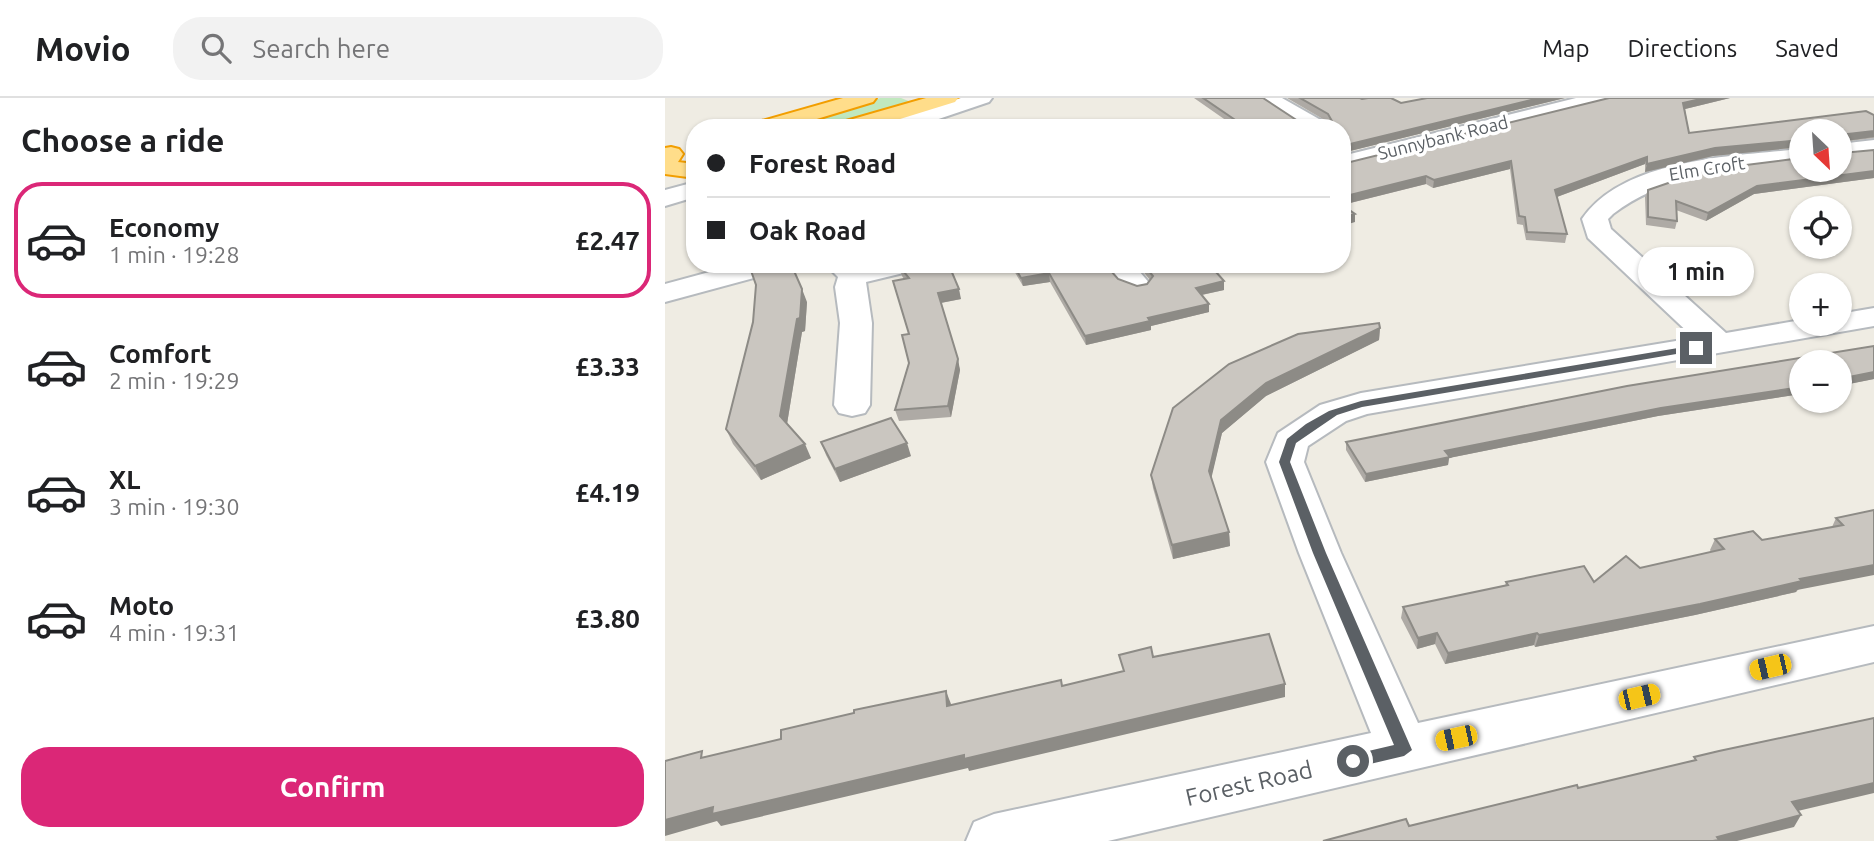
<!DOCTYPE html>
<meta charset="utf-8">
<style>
:root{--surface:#fff;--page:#f2f2f2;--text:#202124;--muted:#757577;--line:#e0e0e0;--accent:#db2777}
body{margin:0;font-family:Ubuntu,sans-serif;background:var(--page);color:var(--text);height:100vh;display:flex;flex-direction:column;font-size:26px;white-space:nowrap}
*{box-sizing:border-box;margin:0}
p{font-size:23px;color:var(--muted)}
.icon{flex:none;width:38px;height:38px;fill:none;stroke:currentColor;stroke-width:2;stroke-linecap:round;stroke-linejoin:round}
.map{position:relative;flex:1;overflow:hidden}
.details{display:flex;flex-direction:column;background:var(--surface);width:665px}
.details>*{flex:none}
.banner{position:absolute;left:21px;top:21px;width:665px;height:154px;border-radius:28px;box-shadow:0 2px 5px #0004;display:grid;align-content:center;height:154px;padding:0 21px;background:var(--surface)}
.needle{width:46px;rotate:155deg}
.buttons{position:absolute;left:1124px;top:21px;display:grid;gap:14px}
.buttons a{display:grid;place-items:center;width:63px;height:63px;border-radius:50%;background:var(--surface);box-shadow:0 2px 5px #0004;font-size:35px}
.end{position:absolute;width:32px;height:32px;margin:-16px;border:9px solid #5b6065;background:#fff;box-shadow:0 0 0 4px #fff}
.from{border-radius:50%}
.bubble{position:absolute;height:49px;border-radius:24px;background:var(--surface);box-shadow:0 2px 5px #0004;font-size:23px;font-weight:700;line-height:49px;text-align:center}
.car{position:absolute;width:21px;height:42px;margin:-21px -10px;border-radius:9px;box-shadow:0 0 5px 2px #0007;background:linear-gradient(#f5c518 24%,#345 0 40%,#f5c518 0 76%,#345 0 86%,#f5c518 0)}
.banner b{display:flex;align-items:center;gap:24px;height:66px;font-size:26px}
.banner b+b{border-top:2px solid var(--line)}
.banner i{width:18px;height:18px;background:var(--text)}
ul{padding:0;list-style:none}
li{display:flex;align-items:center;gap:21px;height:116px;margin:0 14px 10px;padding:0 7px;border:4px solid transparent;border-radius:28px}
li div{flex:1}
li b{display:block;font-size:26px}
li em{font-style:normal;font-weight:700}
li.active{border-color:var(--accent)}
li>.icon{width:63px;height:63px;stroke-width:1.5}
h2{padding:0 21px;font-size:32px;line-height:84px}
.button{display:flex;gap:14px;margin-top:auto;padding:14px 21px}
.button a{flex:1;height:80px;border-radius:28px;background:var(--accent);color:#fff;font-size:28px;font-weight:700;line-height:80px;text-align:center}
header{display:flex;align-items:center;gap:42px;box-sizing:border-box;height:98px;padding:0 35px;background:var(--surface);border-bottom:2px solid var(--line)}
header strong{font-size:33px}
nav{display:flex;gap:38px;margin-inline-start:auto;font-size:24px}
.search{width:490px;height:63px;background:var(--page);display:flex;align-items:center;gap:18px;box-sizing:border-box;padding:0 24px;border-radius:28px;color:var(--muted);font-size:26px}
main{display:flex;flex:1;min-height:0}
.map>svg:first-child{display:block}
</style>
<header>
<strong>Movio</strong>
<div class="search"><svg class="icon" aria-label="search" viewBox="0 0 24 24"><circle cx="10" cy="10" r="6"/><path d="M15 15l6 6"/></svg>Search here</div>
<nav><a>Map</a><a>Directions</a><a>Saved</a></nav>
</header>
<main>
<section class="details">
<h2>Choose a ride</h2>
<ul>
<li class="active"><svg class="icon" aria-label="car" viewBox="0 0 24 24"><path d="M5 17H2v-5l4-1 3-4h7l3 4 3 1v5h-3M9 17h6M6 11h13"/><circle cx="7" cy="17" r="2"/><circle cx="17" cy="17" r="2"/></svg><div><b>Economy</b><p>1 min · 19:28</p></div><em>£2.47</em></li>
<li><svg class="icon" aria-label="car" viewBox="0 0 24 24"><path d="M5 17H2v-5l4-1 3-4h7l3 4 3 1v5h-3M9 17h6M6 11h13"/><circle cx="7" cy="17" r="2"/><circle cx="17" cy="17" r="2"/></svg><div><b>Comfort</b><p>2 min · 19:29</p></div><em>£3.33</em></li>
<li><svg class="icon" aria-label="car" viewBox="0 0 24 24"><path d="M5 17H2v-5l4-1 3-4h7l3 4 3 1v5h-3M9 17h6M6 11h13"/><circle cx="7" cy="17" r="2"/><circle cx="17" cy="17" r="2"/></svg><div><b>XL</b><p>3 min · 19:30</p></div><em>£4.19</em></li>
<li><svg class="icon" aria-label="car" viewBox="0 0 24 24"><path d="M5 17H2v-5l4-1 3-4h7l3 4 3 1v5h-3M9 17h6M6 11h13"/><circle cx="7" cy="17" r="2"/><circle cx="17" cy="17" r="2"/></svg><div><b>Moto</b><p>4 min · 19:31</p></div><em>£3.80</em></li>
</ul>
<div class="button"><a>Confirm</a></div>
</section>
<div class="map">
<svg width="1209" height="743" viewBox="0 0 1209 743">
<rect width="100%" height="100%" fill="#efece3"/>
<path fill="#c0e8be" d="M215 0H236L251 6 168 30H121L130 24Z"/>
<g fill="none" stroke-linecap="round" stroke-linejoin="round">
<g stroke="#b6babe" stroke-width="4">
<g id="minor">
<path d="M296 0H327L324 4 247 30H213L216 25Z"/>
<path d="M592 0H617L661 25 664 30H637Z"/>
<path d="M911 0H946L943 4 677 72V58Z"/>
<path d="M1209 42V56L1174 60V46Z"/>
<path d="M1136 51V65C1070 72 1003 74 948 116L943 121 946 131 1061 235 1136 222V226H1174V216L1209 210V228L702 316 681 323 643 348 639 364 676 455 753 625 1209 528V564L443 743H301L309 724 329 716 706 635 634 455 601 364 613 335 655 307 696 295 1029 240 923 140 917 121C959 60 1069 58 1136 51Z"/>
<path d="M30 84V99L0 108V92Z"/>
<path d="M74 166H122L118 172 0 204V186Z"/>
<path d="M160 166H255L251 172 201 184 207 225 205 307 200 315 187 318 174 315 169 307 175 225 170 189 173 179Z"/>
<path d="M438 166H468L486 187 481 193C460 199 449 183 438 166Z"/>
</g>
</g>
<g stroke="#f29e00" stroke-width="4">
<g id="highway">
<path d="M178 0H211L208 4 122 30H87L90 25Z"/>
<path d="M261 0H293L290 4 206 30H171L174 25Z"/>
<path d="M6 49 14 51 18 56 13 64 30 66V80L0 76V50Z"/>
</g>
</g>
<use href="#minor" fill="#fff" fill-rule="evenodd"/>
<use href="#highway" fill="#ffdd8a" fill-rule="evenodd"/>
</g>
<g fill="#aeaaa5">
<path d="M529 0H598L636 25 663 24 622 0H695L697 1 736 5 900 0 677 55V30H572Z"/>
<path d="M944 0H1065L1020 11 1024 35 1209 17V40L1175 44 1174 53 1177 55 1209 52V80L1089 96 1041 123 1011 112 1012 123 1010 131 981 127 980 99 983 92 1174 72 1136 33V49L1048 58 980 74V66L892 99 902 136 900 145 861 142 858 127 852 126 845 71 768 90 761 86 677 107Z"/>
<path d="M345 166H440L453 181 472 188 482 186 485 182 472 166H544L559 183V192L537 197 544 206V214L486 228V232L421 247 385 184 358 188Z"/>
<path d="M234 168 296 201 276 205 295 272 286 319 234 323 230 312 244 265V236L239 181 237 178Z"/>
<path d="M142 204 140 233 137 234 122 326 146 360 96 382 68 346 61 331 88 224Z"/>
<path d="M715 230 714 242 601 298 557 335 546 379 564 434 565 448 508 461 488 390 486 377 564 266Z"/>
<path d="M1209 248V281L1123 298 993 318 784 360 783 367 700 384 681 352V344Z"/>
<path d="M156 344 246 358 175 384 161 357Z"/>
<path d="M1209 412 1131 494 1030 517 870 549 869 547 780 566 770 546 752 551 736 520 738 509 840 488 841 484H929L975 470 1046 454 1045 452 1050 441 1097 442 1167 429 1171 420Z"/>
</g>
<g fill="#8d8b86">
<path d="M874 0H900L677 55V48Z"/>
<path d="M1040 0H1065L1016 12 1018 5Z"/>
<path d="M1209 33V39L1174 44 1175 37Z"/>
<path d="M1136 42V49L1048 58 980 74 982 66 1050 50Z"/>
<path d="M982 59 980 66 889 100 890 92Z"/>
<path d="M846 63 845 71 768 90 769 82Z"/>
<path d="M1209 73V80L1089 96 1041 123 1043 115 1092 88Z"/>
<path d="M761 78V86L677 107V99Z"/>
<path d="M690 116V124L677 128V120Z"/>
<path d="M384 175 385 184 358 188 356 180Z"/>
<path d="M559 183V192L531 198V190Z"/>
<path d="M137 191 142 204 140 233 137 234 121 332 115 318Z"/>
<path d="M294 191 296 201 275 205 273 195Z"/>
<path d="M544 206V214L486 228V232L421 247 420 238 483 220Z"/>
<path d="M715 230 714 242 601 298 557 335 545 386 544 373 556 322 601 285Z"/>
<path d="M293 261 295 272 286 319 283 308Z"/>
<path d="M1209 274V281L1174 288V281Z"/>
<path d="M1136 289V296L993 318 784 360 783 367 700 384 701 376 780 353 996 310Z"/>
<path d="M242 345 246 358 175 384 170 371Z"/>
<path d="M140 346 146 360 96 382 90 368Z"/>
<path d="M564 434 565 448 508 461 507 447Z"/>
<path d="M1209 467V477L1132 492 1131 494 1030 517 870 549 874 537 1135 481Z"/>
<path d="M772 535 770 546 752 551 753 540Z"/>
<path d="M872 535 869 547 780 566 783 555Z"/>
<path d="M620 586V599L304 673 303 670 56 728 52 723 0 738V722L48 709Z"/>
<path d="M281 593 286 606V621L282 608Z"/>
<path d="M1209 685V695L1120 716 1127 704Z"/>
<path d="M1136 717 1129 729 1072 743H1048L1052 739Z"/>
</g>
<g fill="#cac6c0" stroke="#8d8b86" stroke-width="2">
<path d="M538 0H598L636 25 667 23 663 16 635 0H695L697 1 703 0H726L736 5 762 0H874L677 48V30H582Z"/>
<path d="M944 0H1040L1018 5 1024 35 1201 13 1209 17V33L1175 37 1174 53 1177 55 1209 52V73L1092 88 1043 115 1011 103 1012 123 983 119V92L1041 72 1136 60V72H1174V33H1136V42L1050 50 982 66V59L890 92 902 136 862 134 860 119 854 118 846 63 769 82 761 78 677 99V66Z"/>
<path d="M677 107 690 116 677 120Z"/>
<path d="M98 166H126L137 191 135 220 132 221 115 318 140 346 90 368 61 331 88 224 91 187 85 170Z"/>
<path d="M240 166H281L286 172 294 191 273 195 293 261 283 308 230 312 244 265 237 237 244 236 228 183 244 180 234 168Z"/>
<path d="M348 166H440L453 181 472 188 482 186 488 178 478 166H544L559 183 531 190 544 206 483 220 485 223 420 238 384 175 356 180Z"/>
<path d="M714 225 715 230 601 285 556 322 544 373 564 434 507 447 486 377 508 310 564 266 633 236Z"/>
<path d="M1209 248V274L1174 281V264H1136V289L996 310 780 353 785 359 701 376 681 344 962 288Z"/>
<path d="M226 320 242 345 170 371 156 344Z"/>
<path d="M1209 412V467L1135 481 1137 483 1035 506 874 537 872 535 783 555 772 535 753 540 738 509 843 487 841 484 919 468 929 484 961 458 975 470 1059 451 1050 441 1088 433 1097 442 1178 427 1171 420Z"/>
<path d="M604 536 620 586 299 661V657L47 716 48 709 0 722V663L37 653 36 660 116 641V632L189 615V612L281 593 282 608 396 582 397 588 459 573 454 557 486 549 488 559Z"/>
<path d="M1209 620V685L1127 704 1136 717 1052 739 1054 742 1048 743H658L741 721 744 728 912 687 913 690 1031 662 1029 659 1054 653Z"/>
</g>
<path fill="#5b6065" d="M1031 247 1035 248V252L697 309 672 317 631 345 625 364 661 455 747 652 739 658 688 670 682 668 680 663 682 658 729 647 648 455 614 364 622 341 641 326 664 313 696 303Z"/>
<g text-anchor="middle" stroke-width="7" stroke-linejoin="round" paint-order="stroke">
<g font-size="18" fill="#5b6065" stroke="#fff">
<text transform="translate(778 40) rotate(-14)" y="6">Sunnybank Road</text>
<text transform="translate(1042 71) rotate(-9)" y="6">Elm Croft</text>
</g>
<g font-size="24" fill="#5b6065" stroke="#fff">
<text transform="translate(584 686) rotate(-13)" y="8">Forest Road</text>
</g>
</g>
</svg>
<div class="buttons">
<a><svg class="needle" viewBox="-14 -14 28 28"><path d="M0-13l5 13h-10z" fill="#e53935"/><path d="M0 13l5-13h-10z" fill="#757577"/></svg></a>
<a><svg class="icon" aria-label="locate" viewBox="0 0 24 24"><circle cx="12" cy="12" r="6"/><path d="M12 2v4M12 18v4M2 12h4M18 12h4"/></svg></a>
<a>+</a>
<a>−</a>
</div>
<i class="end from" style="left:688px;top:663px"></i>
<i class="end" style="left:1031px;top:250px"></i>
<div class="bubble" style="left:973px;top:149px;width:116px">1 min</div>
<i class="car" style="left:1105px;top:569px;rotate:257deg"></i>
<i class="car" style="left:974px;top:599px;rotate:77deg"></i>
<i class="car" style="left:791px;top:640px;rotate:258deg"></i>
<div class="banner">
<b><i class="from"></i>Forest Road</b>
<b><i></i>Oak Road</b>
</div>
</div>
</main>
